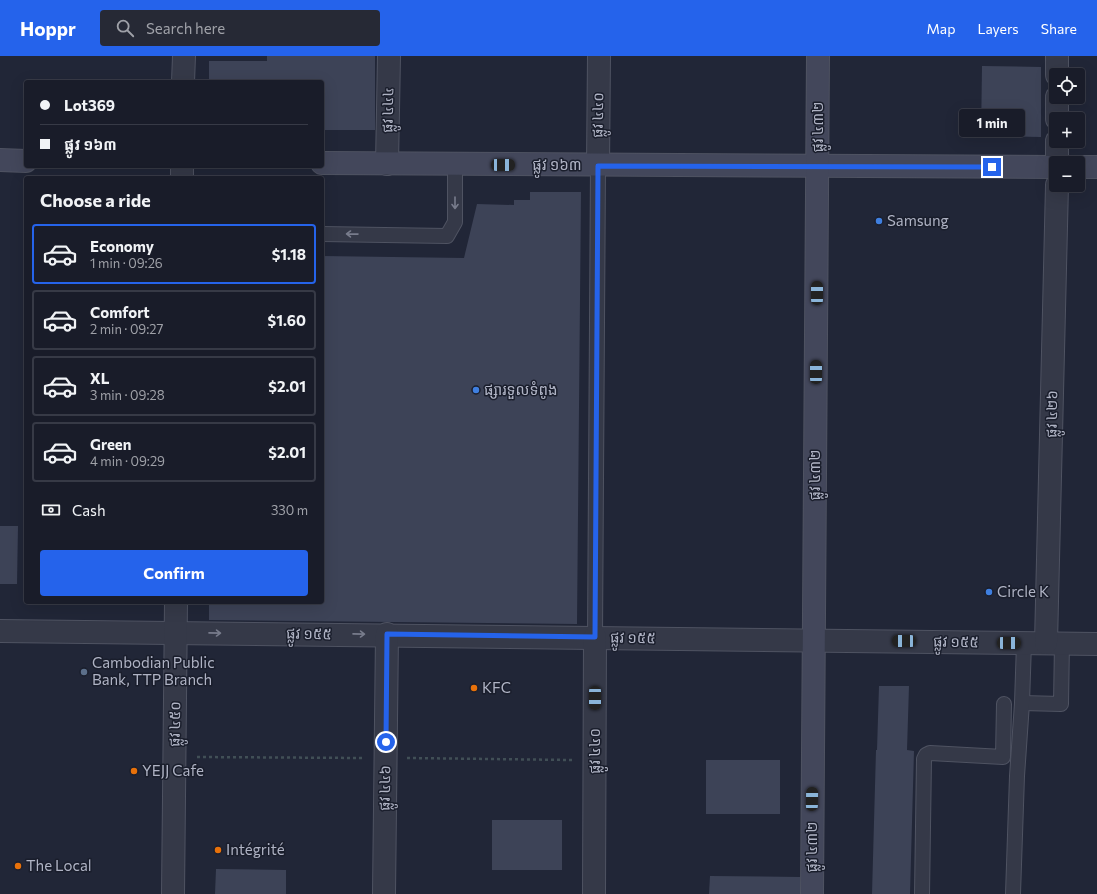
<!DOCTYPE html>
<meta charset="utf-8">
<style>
:root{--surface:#191c29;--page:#262935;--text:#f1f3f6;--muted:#9fa1a8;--line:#373a46;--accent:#2563eb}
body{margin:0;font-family:Commissioner,"Noto Sans Khmer",sans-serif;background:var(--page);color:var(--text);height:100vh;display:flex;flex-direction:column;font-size:15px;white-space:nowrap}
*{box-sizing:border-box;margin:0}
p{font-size:13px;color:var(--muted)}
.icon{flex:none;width:22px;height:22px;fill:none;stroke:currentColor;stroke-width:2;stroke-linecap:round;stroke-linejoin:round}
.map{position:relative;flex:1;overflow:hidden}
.sheet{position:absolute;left:24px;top:120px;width:300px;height:428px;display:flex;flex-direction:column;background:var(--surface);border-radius:4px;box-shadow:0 4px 16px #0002,0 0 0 1px var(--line)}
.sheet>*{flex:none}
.banner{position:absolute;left:24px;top:24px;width:300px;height:88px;border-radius:4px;box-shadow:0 4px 16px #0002,0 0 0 1px var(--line);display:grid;align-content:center;height:88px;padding:0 16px;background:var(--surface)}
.controls{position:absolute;left:1049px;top:12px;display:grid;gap:8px}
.controls a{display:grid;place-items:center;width:36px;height:36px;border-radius:4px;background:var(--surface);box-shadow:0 4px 16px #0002,0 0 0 1px var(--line);font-size:20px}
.end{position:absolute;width:18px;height:18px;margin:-9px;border:5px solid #2563eb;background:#fff;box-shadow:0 0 0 2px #fff}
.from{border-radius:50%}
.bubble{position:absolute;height:28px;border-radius:4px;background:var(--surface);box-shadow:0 4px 16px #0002,0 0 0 1px var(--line);font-size:13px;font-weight:700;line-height:28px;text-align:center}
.car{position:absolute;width:12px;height:24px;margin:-12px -6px;border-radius:5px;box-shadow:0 0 3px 1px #0007;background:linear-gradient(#222 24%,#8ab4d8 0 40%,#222 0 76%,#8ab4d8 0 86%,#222 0)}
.banner b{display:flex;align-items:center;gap:14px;height:38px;font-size:15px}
.banner b+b{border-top:1px solid var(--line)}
.banner i{width:10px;height:10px;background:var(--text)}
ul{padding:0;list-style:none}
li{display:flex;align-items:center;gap:12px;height:60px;margin:0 8px 6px;padding:0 8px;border:2px solid var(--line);border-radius:4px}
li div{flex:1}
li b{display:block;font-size:15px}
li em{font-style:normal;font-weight:700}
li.active{border-color:var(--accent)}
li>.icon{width:36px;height:36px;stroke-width:1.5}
h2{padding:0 16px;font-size:18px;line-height:48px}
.pay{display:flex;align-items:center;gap:10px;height:44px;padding:0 16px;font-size:15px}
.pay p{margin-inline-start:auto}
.primary-button{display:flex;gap:8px;margin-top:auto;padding:8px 16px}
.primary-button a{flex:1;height:46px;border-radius:4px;background:var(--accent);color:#fff;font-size:16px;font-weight:700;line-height:46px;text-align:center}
header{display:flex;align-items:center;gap:24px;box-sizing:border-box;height:56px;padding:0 20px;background:var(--accent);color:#fff}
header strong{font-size:19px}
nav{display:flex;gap:22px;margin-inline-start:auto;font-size:14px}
.search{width:280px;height:36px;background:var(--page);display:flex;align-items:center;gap:10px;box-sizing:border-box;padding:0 14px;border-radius:4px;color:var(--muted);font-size:15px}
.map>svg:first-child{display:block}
</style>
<header>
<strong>Hoppr</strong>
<div class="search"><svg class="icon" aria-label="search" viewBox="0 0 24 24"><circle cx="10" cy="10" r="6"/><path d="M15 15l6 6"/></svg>Search here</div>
<nav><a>Map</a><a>Layers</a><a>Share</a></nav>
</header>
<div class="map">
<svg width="1097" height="838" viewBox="0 0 1097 838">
<rect width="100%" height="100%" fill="#212637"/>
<g fill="#3d4357">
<path d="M267 0H375V74H322V26H209V5H267Z"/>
<path d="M982 10 1041 11V81L981 80Z"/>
<path d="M530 136H581L577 568 209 564V546H322V200L464 202 477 148 514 149V144H530Z"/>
<path d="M0 470H18L17 528H0Z"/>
<path d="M879 630H909L907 694 914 695 910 838H872L876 694H877Z"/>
<rect x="706" y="704" width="74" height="54"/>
<rect x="492" y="764" width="70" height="50"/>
<path d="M216 813 286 814V838H215Z"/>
<path d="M710 820 800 821V838H709Z"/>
</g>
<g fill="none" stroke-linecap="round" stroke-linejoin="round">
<g stroke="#4f5362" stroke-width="16">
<g id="lane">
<path d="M322 178 447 180 455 166V108"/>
<path d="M595 581 598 110"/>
<path d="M1022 647 1061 648 1062 587"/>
<path d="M922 838 924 703 926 699 930 697 1003 701 1004 648"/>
<path d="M1013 838 1017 720 1022 647 1024 587"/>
</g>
</g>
<g stroke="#4f5362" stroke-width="24">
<g id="street">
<path d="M1057 19V0"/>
<path d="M183 26 184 0"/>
<path d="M1057 63V41"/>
<path d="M1057 107V85"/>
<path d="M387 108 389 0"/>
<path d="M598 110 599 0"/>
<path d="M182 122V110"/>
<path d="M0 575 1097 588"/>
<path d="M1046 587 1057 129"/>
<path d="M173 838 176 546"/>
<path d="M384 838 387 578"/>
<path d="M594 838 595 581"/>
</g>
</g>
<g stroke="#4f5362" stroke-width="24">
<g id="secondary">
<path d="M0 104 26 105"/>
<path d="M322 107 1056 111"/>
<path d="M1078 111H1097"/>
<path d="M812 838 818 0"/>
</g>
</g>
<g stroke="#414f56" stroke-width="2.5" stroke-dasharray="3 3" stroke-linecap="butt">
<path d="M197 701 362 702"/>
<path d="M407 702 572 704"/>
</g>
<use href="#lane" stroke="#353948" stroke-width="14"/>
<use href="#street" stroke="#353948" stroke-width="22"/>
<use href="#secondary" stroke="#43475b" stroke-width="22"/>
</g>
<defs><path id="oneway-shaft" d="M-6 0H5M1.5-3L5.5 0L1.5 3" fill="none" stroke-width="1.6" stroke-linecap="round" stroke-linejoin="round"/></defs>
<g stroke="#787c8c">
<use href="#oneway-shaft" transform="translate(455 147) rotate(90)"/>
<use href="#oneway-shaft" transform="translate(352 178) rotate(-179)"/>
<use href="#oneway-shaft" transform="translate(215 577) rotate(1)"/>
<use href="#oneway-shaft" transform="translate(359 578) rotate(1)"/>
</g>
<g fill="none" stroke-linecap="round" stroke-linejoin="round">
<path stroke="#2563eb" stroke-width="5" d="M386 686 387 578 595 581 598 110 992 111"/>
</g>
<g fill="#3f7fe0" stroke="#1a1e2c" stroke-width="1.5">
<circle cx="879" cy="165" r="4"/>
<circle cx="476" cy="334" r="4"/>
<circle cx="989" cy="536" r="4"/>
</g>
<circle fill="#5c6f8a" stroke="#1a1e2c" stroke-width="1.5" cx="84" cy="616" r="4"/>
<g fill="#e8710a" stroke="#1a1e2c" stroke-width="1.5">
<circle cx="474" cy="632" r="4"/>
<circle cx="134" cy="715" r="4"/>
<circle cx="218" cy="794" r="4"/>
<circle cx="18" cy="810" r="4"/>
</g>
<g text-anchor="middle" stroke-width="3" stroke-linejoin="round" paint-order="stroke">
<g font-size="15" fill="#afb3c4" stroke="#1a1e2c">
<text transform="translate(388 54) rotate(-89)" y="5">ផ្លូវ ៤៤៤</text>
<text transform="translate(598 59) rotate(-89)" y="5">ផ្លូវ ៤៤០</text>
<text transform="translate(818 71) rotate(-90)" y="5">ផ្លូវ ៤៣២</text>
<text x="557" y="114">ផ្លូវ ១៦៣</text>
<text transform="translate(1052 358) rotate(-89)" y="5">ផ្លូវ ៤២៦</text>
<text transform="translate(815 419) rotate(-90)" y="5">ផ្លូវ ៤៣២</text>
<text transform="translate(309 578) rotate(1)" y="5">ផ្លូវ ១៥៥</text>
<text transform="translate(633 582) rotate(1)" y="5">ផ្លូវ ១៥៥</text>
<text transform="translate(956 586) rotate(1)" y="5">ផ្លូវ ១៥៥</text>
<text transform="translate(175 668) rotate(-89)" y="5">ផ្លូវ ៤៥០</text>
<text transform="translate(595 695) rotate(-90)" y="5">ផ្លូវ ៤៤០</text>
<text transform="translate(385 732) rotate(-89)" y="5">ផ្លូវ ៤៤៦</text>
<text transform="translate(812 791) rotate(-90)" y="5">ផ្លូវ ៤៣២</text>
</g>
<g font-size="15" fill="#afb3c4" stroke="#1a1e2c" text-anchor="start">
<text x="887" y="170">Samsung</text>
<text x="484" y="339">ផ្សារទួលទំពូង</text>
<text x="997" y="541">Circle K</text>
<text x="92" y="612">Cambodian Public<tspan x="92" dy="17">Bank, TTP Branch</tspan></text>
<text x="482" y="637">KFC</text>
<text x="142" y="720">YEJJ Cafe</text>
<text x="226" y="799">Intégrité</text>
<text x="26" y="815">The Local</text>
</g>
</g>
</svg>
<div class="controls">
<a><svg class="icon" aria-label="locate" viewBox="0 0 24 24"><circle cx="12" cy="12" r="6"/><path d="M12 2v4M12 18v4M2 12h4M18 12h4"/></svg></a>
<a>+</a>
<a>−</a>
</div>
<i class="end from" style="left:386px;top:686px"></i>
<i class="end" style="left:992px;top:111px"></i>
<div class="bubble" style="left:959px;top:53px;width:66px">1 min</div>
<i class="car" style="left:503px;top:109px;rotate:90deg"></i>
<i class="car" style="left:817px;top:237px;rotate:0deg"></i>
<i class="car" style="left:816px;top:316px;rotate:0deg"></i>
<i class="car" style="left:904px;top:585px;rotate:271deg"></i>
<i class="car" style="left:1009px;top:587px;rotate:91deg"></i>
<i class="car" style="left:595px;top:642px;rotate:180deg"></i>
<i class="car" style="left:812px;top:743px;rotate:1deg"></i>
<div class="banner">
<b><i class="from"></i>Lot369</b>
<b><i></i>ផ្លូវ ១៦៣</b>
</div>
<section class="sheet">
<h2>Choose a ride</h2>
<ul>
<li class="active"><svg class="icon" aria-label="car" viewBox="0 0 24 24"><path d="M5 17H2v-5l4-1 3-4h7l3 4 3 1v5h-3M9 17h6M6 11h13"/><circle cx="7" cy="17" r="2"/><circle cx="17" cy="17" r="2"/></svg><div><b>Economy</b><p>1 min · 09:26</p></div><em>$1.18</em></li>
<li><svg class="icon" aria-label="car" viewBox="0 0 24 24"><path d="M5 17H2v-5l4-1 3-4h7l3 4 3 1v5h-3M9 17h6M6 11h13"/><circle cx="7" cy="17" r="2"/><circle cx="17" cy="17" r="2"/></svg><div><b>Comfort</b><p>2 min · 09:27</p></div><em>$1.60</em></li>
<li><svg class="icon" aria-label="car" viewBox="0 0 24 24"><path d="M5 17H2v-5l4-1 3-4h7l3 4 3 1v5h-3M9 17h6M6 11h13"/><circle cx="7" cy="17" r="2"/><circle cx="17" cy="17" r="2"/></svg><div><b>XL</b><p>3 min · 09:28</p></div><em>$2.01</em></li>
<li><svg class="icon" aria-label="car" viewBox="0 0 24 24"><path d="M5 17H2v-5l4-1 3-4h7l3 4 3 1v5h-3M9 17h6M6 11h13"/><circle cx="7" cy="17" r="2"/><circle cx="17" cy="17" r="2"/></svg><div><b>Green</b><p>4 min · 09:29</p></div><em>$2.01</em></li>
</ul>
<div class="pay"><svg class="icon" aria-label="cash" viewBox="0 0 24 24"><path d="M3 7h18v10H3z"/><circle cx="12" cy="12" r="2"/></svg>Cash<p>330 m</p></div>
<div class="primary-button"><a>Confirm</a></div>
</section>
</div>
